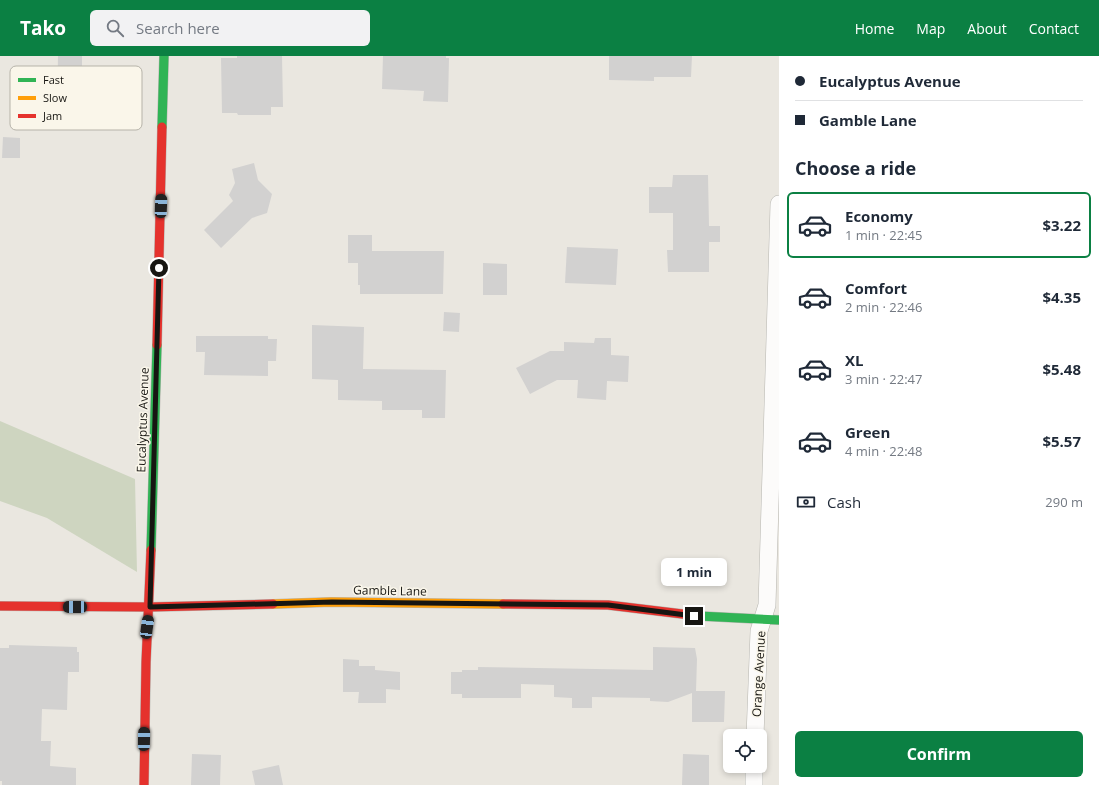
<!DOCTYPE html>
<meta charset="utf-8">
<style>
:root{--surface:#fff;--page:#f2f2f3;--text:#1f2937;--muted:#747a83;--line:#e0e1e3;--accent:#0b8043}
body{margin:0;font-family:"Open Sans",sans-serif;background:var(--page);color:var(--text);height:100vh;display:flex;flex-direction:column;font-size:15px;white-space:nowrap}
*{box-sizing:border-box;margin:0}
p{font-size:13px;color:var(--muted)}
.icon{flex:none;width:22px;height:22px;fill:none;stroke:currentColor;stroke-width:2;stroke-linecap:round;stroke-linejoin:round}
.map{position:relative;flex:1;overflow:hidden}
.details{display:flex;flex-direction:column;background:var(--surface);width:320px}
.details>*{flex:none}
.banner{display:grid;align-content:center;height:88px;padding:0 16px;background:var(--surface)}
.controls{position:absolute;left:723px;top:673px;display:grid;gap:8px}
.controls a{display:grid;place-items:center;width:44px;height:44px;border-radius:6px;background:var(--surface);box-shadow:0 2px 6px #0003;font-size:20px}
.end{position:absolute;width:18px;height:18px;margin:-9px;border:5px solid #171612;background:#fff;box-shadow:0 0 0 2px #fff}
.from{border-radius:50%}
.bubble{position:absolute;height:28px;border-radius:6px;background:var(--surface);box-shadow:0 2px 6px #0003;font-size:13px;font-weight:700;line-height:28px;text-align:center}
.car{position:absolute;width:12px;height:24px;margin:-12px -6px;border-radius:5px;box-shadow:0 0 3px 1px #0007;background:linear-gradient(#222 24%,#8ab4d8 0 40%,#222 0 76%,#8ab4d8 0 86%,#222 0)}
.banner b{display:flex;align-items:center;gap:14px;height:38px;font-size:15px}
.banner b+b{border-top:1px solid var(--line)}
.banner i{width:10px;height:10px;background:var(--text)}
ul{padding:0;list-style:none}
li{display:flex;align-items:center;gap:12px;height:66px;margin:0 8px 6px;padding:0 8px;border:2px solid transparent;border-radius:6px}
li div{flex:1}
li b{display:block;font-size:15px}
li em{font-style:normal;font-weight:700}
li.on{border-color:var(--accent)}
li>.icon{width:36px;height:36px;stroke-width:1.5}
h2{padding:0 16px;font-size:18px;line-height:48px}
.pay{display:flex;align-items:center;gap:10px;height:44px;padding:0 16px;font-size:15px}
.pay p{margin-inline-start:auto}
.cta{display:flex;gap:8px;margin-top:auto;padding:8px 16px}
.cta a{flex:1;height:46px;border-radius:6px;background:var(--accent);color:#fff;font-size:16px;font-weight:700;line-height:46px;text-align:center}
header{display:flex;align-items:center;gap:24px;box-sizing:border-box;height:56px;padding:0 20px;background:var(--accent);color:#fff}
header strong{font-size:19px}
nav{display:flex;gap:22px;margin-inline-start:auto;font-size:14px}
.search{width:280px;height:36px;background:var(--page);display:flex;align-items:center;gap:10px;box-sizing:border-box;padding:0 14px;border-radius:6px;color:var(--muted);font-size:15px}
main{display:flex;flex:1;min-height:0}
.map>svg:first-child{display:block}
</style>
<header>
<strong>Tako</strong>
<div class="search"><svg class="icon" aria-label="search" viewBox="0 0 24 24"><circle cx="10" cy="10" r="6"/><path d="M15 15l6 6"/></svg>Search here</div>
<nav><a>Home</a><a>Map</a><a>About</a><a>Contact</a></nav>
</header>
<main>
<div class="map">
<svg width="779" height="729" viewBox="0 0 779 729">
<rect width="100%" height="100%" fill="#eae7e0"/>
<path fill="#ced5c0" d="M0 365 135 423 137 516 47 462 0 445Z"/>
<g fill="#d2d1d0">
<path d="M58 0H82V15L108 16 107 52 57 51Z"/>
<path d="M237 0H282L283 51H271V59H238L237 57H222L221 2H237Z"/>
<path d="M383 0H446V2H449L448 46 423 45 424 35 382 33Z"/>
<path d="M609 0H692L691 21H654V25L609 24Z"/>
<path d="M3 81 20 82V102H2Z"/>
<path d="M254 107 258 124 272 138 267 157 252 162 221 192 204 174 233 145 229 139 235 127 232 113Z"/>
<path d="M673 119H708L709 170H720V186H709V216H668L667 194H673V157H649V131H672Z"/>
<path d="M348 179H372V195H444L443 238H360V229H358V207H348Z"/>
<path d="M567 191 618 193 616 229 565 227Z"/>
<path d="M483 207 507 208V239H483Z"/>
<path d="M444 256 460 257 459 276 443 275Z"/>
<path d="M312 269 364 271 363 313 446 314 445 362H422V354H382V345L338 344V324L312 323Z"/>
<path d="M196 280H268V283H277L276 305H268V320L204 319 205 296H196Z"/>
<path d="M595 282H611V299L629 300 628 326 607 325 606 344 577 342 578 324H557L530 338 516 312 550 295H564V286L594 287Z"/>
<path d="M9 589 77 591V596H79V616H68L67 654 42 653 41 685H51L50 710 76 712V729H2V725H0V592H9Z"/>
<path d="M653 591 695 592 697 603 696 635H725L724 666H692V637L668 646 650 645V642L592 641V652H572V642L554 641V629L521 628V642H462V638H451V616H462V614H478V611L653 614Z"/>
<path d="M343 603 359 604V610H375V614L400 616V634L386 633V647H358L359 636H343Z"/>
<path d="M192 698 221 699 220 729H191Z"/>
<path d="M683 698 709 699V729H682Z"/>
<path d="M279 709 283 729H255L252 715Z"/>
</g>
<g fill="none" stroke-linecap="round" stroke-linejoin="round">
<g stroke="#b7b6b0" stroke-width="18">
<g id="street">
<path d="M755 680 759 575 767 549 779 148"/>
<path d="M754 729V710"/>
</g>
</g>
<g stroke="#b7b6b0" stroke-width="10">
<g id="fast">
<path d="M162 71 164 0"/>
<path d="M151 494 157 289"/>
<path d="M699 560 779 564"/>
</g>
</g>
<g stroke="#b7b6b0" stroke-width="10">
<path id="slow" d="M273 548 331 546 503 548"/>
</g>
<g stroke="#b7b6b0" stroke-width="10">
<g id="jam">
<path d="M157 289 162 71"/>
<path d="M503 548 608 549 699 560"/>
<path d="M0 550 150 551 273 548"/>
<path d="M144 729 146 606 151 494"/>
</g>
</g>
<use href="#street" stroke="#fcfbfa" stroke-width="17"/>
<use href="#fast" stroke="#30b455" stroke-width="9"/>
<use href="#slow" stroke="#ff9f0a" stroke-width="9"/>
<use href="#jam" stroke="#e5322d" stroke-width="9"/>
</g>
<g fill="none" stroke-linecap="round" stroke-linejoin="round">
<path stroke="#171612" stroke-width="5" d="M159 212 150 551 332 546 608 549 694 560"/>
</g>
<g text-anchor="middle" stroke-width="3" stroke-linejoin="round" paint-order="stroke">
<g font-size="12" fill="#171612" stroke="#faf6ea">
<text transform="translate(143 364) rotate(-88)" y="4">Eucalyptus Avenue</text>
<text transform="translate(390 535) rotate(1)" y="4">Gamble Lane</text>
<text transform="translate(759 618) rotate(-87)" y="4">Orange Avenue</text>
</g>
</g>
<rect x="10" y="10" width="132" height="64" rx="6" fill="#faf6ea" stroke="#b6b3a9" stroke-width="1"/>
<rect x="18" y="22" width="18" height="4" fill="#30b455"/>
<rect x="18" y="40" width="18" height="4" fill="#ff9f0a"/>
<rect x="18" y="58" width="18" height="4" fill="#e5322d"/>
<g font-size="11" fill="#171612">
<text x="43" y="28">Fast</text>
<text x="43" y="46">Slow</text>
<text x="43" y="64">Jam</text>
</g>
</svg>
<div class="controls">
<a><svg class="icon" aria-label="locate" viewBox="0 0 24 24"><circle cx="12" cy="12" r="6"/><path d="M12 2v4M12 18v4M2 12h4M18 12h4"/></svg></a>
</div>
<i class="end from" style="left:159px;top:212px"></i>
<i class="end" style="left:694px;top:560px"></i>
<div class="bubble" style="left:661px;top:502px;width:66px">1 min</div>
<i class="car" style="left:161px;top:150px;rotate:2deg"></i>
<i class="car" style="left:75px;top:551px;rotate:270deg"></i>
<i class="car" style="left:147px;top:571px;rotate:8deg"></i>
<i class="car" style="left:144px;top:683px;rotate:1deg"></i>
</div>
<section class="details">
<div class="banner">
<b><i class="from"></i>Eucalyptus Avenue</b>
<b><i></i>Gamble Lane</b>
</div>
<h2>Choose a ride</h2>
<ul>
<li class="on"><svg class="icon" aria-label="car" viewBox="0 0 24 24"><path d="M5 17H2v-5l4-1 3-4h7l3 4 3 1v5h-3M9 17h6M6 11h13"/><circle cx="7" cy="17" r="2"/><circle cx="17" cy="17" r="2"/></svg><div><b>Economy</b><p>1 min · 22:45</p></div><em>$3.22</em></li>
<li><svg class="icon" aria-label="car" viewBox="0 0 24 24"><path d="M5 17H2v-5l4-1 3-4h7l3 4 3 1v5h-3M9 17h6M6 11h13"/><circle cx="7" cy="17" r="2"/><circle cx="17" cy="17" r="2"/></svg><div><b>Comfort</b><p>2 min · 22:46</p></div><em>$4.35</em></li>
<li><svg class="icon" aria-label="car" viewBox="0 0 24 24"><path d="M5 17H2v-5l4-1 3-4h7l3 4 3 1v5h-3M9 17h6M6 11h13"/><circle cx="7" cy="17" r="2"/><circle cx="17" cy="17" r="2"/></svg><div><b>XL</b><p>3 min · 22:47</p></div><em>$5.48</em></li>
<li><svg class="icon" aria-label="car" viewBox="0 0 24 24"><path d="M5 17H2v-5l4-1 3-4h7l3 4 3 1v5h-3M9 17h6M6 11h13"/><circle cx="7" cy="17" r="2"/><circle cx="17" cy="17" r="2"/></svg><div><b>Green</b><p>4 min · 22:48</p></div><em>$5.57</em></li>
</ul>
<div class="pay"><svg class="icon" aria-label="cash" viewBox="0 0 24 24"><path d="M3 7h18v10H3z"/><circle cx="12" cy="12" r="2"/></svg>Cash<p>290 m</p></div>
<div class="cta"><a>Confirm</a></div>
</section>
</main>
